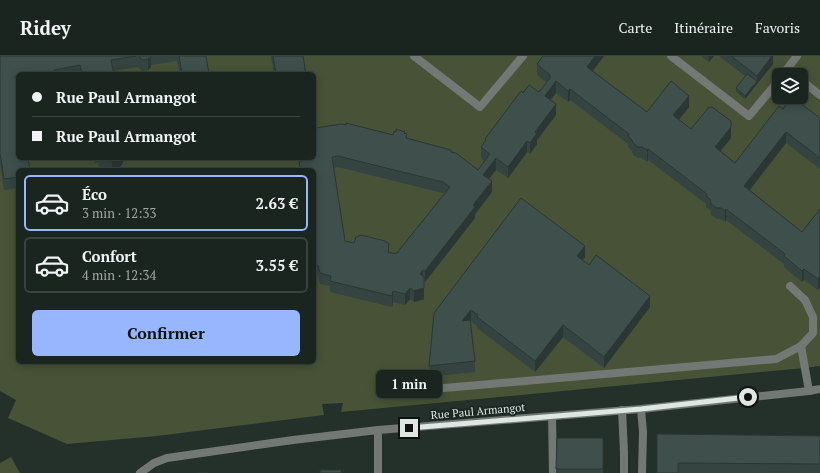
<!DOCTYPE html>
<html lang="fr">
<meta charset="utf-8">
<style>
:root{--surface:#1b2520;--page:#242d29;--text:#f1f3f6;--muted:#a0a5a5;--line:#39423e;--accent:#97b6fd}
body{margin:0;font-family:"PT Serif",serif;background:var(--page);color:var(--text);height:100vh;display:flex;flex-direction:column;font-size:15px;white-space:nowrap}
*{box-sizing:border-box;margin:0}
p{font-size:13px;color:var(--muted)}
.icon{flex:none;width:22px;height:22px;fill:none;stroke:currentColor;stroke-width:2;stroke-linecap:round;stroke-linejoin:round}
.map{position:relative;flex:1;overflow:hidden}
.side{position:absolute;left:16px;top:112px;width:300px;height:196px;display:flex;flex-direction:column;background:var(--surface);border-radius:6px;box-shadow:0 2px 10px #0003,0 0 0 1px var(--line)}
.side>*{flex:none}
.banner{position:absolute;left:16px;top:16px;width:300px;height:88px;border-radius:6px;box-shadow:0 2px 10px #0003,0 0 0 1px var(--line);display:grid;align-content:center;height:88px;padding:0 16px;background:var(--surface)}
.tools{position:absolute;left:772px;top:12px;display:grid;gap:8px}
.tools a{display:grid;place-items:center;width:36px;height:36px;border-radius:6px;background:var(--surface);box-shadow:0 2px 10px #0003,0 0 0 1px var(--line);font-size:20px}
.end{position:absolute;width:18px;height:18px;margin:-9px;border:5px solid #dee7e3;background:#111;box-shadow:0 0 0 2px #111}
.from{border-radius:50%}
.bubble{position:absolute;height:28px;border-radius:6px;background:var(--surface);box-shadow:0 2px 10px #0003,0 0 0 1px var(--line);font-size:13px;font-weight:600;line-height:28px;text-align:center}
.banner b{display:flex;align-items:center;gap:14px;height:38px;font-size:15px}
.banner b+b{border-top:1px solid var(--line)}
.banner i{width:10px;height:10px;background:var(--text)}
ul{padding:7px 0 0;list-style:none}
li{display:flex;align-items:center;gap:12px;height:56px;margin:0 8px 6px;padding:0 8px;border:2px solid var(--line);border-radius:6px}
li div{flex:1}
li b{display:block;font-size:15px}
li em{font-style:normal;font-weight:600}
li.current{border-color:var(--accent)}
li>.icon{width:36px;height:36px;stroke-width:1.5}
.cta{display:flex;gap:8px;margin-top:auto;padding:8px 16px}
.cta a{flex:1;height:46px;border-radius:6px;background:var(--accent);color:#111;font-size:16px;font-weight:600;line-height:46px;text-align:center}
header{display:flex;align-items:center;gap:24px;box-sizing:border-box;height:56px;padding:0 20px;background:var(--surface);border-bottom:1px solid var(--line)}
header strong{font-size:19px}
nav{display:flex;gap:22px;margin-inline-start:auto;font-size:14px}
.map>svg:first-child{display:block}
</style>
<header>
<strong>Ridey</strong>
<nav><a>Carte</a><a>Itinéraire</a><a>Favoris</a></nav>
</header>
<div class="map">
<svg width="820" height="417" viewBox="0 0 820 417">
<rect width="100%" height="100%" fill="#24312b"/>
<g fill="#475236" fill-rule="evenodd">
<path d="M0 0H820V310L804 312 341 356 343 347 322 348 324 359 157 380 67 388 8 362 16 344 0 335ZM18 18H314V102H18ZM779 19H801V41H779ZM18 114H314V306H18Z"/>
<path d="M11 401 20 417H0V407Z"/>
</g>
<g fill="none" stroke-linecap="round" stroke-linejoin="round">
<g stroke="#737874" stroke-width="8">
<path d="M414 0 480 51 523 0"/>
<path d="M671 0 749 60 779 24"/>
<path d="M787 13 797 0"/>
<path d="M783 19 787 13 794 19"/>
<path d="M801 24 820 39"/>
<path d="M801 290 809 335"/>
<path d="M433 333 776 303 801 290 813 277V261L805 244 790 230"/>
<path d="M641 353 643 376 642 417"/>
<path d="M622 354 624 396V417"/>
<path d="M552 360 553 417"/>
<path d="M378 374V417"/>
</g>
<path stroke="#737874" stroke-width="8" d="M140 417 154 407 167 402 293 384 378 374 641 353 809 335 820 333"/>
</g>
<g fill="#354441" fill-rule="evenodd">
<path d="M0 0H206L209 18H180L177 5 151 9V11L148 14 142 15 138 11 113 15 114 18H18V31H16L18 132 4 134 0 108Z"/>
<path d="M271 0H303L306 18H274Z"/>
<path d="M543 0H604L593 15 647 56 689 51 679 64 691 73 731 82 720 96 735 107 783 53 820 62V113L786 87 750 134 802 176 820 153 818 234 804 224 802 226 784 211V208L726 164 725 166 721 163H717L711 159 710 154 706 151V148L648 104 647 106 642 102H638L633 99 632 95 628 91V88L570 44 568 46 556 37 550 44 556 59 537 84V88L530 98 527 96 508 122 496 114 489 123 492 136 475 158V162L425 226 424 225V243L414 246 410 243 405 249 393 246 392 251 330 236V230L320 228 318 220H314V114H299V106H300V102H314L316 72 393 79 405 77 407 83 451 96 478 114 484 105 481 102V91L485 86V83L523 37 539 36 547 27 537 19V8ZM338 111 443 137 444 138 396 198 345 185 333 112Z"/>
<path d="M701 0H714L709 6Z"/>
<path d="M719 0H773V8L745 43 736 36V32L745 20Z"/>
<path d="M94 102H125H123V107L120 111 117 114H103L99 110 98 107H95Z"/>
<path d="M585 201 583 204 589 209 650 251 604 312 563 281 535 316 477 272V270L471 265 475 305V316L429 321V310L434 257Z"/>
<path d="M657 378 820 380V417H657Z"/>
<path d="M557 382H603V417H556Z"/>
</g>
<g fill="#2b3735">
<path d="M151 0V11L148 14V3Z"/>
<path d="M595 0H604L587 22V11Z"/>
<path d="M709 0H714L709 6Z"/>
<path d="M772 0H773V8L745 43V40L757 25V20Z"/>
<path d="M556 25V37L545 51V40Z"/>
<path d="M570 33V44L568 46V35Z"/>
<path d="M689 40V51L673 70V59Z"/>
<path d="M556 48V59L537 84V88L530 98V87L535 76Z"/>
<path d="M731 71V82L715 102V91Z"/>
<path d="M786 76V87L744 141V130Z"/>
<path d="M527 85V96L508 122V111Z"/>
<path d="M648 93V104L647 106V94Z"/>
<path d="M118 102H125H123V107L120 111 117 114H112V105Z"/>
<path d="M496 102V114L483 130V119Z"/>
<path d="M492 125V136L475 158V162L425 226V215L473 149Z"/>
<path d="M726 153V164L725 166V155Z"/>
<path d="M585 190V201L577 211V200Z"/>
<path d="M804 213V224L802 226V215Z"/>
<path d="M423 214V225L420 218Z"/>
<path d="M820 220V232L818 234V223Z"/>
<path d="M424 221V243L414 246V235Z"/>
<path d="M410 232V243L405 249V238Z"/>
<path d="M393 235V246L392 251V240Z"/>
<path d="M650 240V251L604 312V301Z"/>
<path d="M471 254V265H462Z"/>
<path d="M563 269V281L535 316V305Z"/>
</g>
<g fill="#3e4f4c" stroke="#2b3735" fill-rule="evenodd">
<path d="M0 0H136L111 4 114 18H82L80 9 54 14 52 18H42V16L27 18H18V19L15 20 18 41V102H28L30 114H18V121L4 123 0 97Z"/>
<path d="M139 0H151L148 3 142 4Z"/>
<path d="M179 0H206L209 18H182Z"/>
<path d="M273 0H303L306 18H276Z"/>
<path d="M543 0H595L587 11 647 56 671 25 689 40 673 59 691 73 708 52 712 51 731 65V71L715 91 735 107 779 50 783 53 792 41 820 62V102L786 76 744 130 802 176 820 153V220L818 223 804 213 802 215 784 200 785 198 726 153 725 155 721 152H717L711 148 710 143 706 140 707 138 648 93 647 94 642 91H638L633 87 632 84 628 80 629 78 570 33 568 35 556 25 545 40 556 48 535 76 537 77 530 87 527 85 508 111 496 102 483 119 492 125 473 149 475 151 425 215 423 214 420 218 424 221V232L414 235 410 232 405 238 393 235 392 240 330 225 331 220 320 217 318 209H314V193H315L314 187V114H301L299 106 302 105 301 102H314V63L316 72 341 68 346 69V67L393 79 394 75 396 76V73L405 76 404 77 407 78 406 82 451 94V96L456 97 478 114 490 98 481 91 486 84 485 83 521 35 523 37 529 29 539 36 550 22V19L537 8ZM338 100 443 126 450 131 396 198 388 196 389 188 385 185 361 179 356 181 354 187 345 185 332 101Z"/>
<path d="M731 0H772L757 20Z"/>
<path d="M747 18 757 25 745 40 736 32Z"/>
<path d="M102 102H118L117 103 112 105 104 104Z"/>
<path d="M521 142 585 190 577 200 589 209 596 199 650 240 604 301 563 269 535 305 477 261 478 259 471 254 462 265 470 264 475 305 429 310 434 257Z"/>
<path d="M657 378 820 380V408L678 407V417H657Z"/>
<path d="M557 382H603V413H556Z"/>
<rect x="320" y="414" width="21" height="3"/>
<path d="M207 416V417H197Z"/>
</g>
<g fill="none" stroke-linecap="round" stroke-linejoin="round">
<path stroke="#dee7e3" stroke-width="5" d="M409 372 641 353 748 341"/>
</g>
<g text-anchor="middle" stroke-width="4" stroke-linejoin="round" paint-order="stroke">
<g font-size="11" fill="#dee7e3" stroke="#1a2722">
<text transform="translate(478 355) rotate(-5)" y="4">Rue Paul Armangot</text>
</g>
</g>
</svg>
<div class="tools">
<a><svg class="icon" aria-label="layers" viewBox="0 0 24 24"><path d="M12 4l9 5-9 5-9-5zM3 14l9 5 9-5"/></svg></a>
</div>
<i class="end from" style="left:748px;top:341px"></i>
<i class="end" style="left:409px;top:372px"></i>
<div class="bubble" style="left:376px;top:314px;width:66px">1 min</div>
<div class="banner">
<b><i class="from"></i>Rue Paul Armangot</b>
<b><i></i>Rue Paul Armangot</b>
</div>
<section class="side">
<ul>
<li class="current"><svg class="icon" aria-label="car" viewBox="0 0 24 24"><path d="M5 17H2v-5l4-1 3-4h7l3 4 3 1v5h-3M9 17h6M6 11h13"/><circle cx="7" cy="17" r="2"/><circle cx="17" cy="17" r="2"/></svg><div><b>Éco</b><p>3 min · 12:33</p></div><em>2.63 €</em></li>
<li><svg class="icon" aria-label="car" viewBox="0 0 24 24"><path d="M5 17H2v-5l4-1 3-4h7l3 4 3 1v5h-3M9 17h6M6 11h13"/><circle cx="7" cy="17" r="2"/><circle cx="17" cy="17" r="2"/></svg><div><b>Confort</b><p>4 min · 12:34</p></div><em>3.55 €</em></li>
</ul>
<div class="cta"><a>Confirmer</a></div>
</section>
</div>
